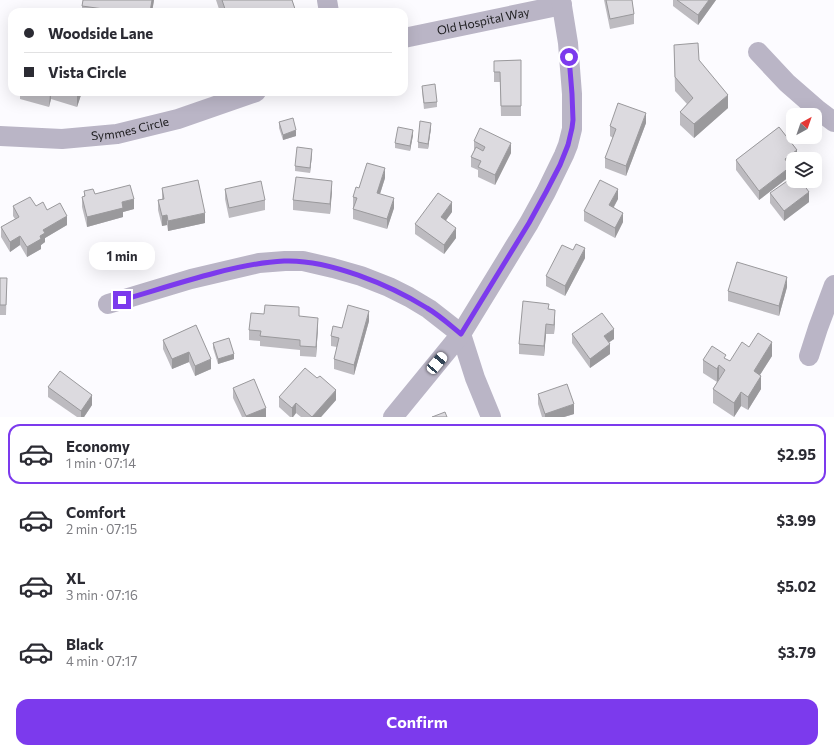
<!DOCTYPE html>
<meta charset="utf-8">
<style>
:root{--surface:#fff;--page:#f2f2f3;--text:#2b2b33;--muted:#7c7c81;--line:#e1e1e2;--accent:#7c3aed}
body{margin:0;font-family:Commissioner,sans-serif;background:var(--page);color:var(--text);height:100vh;display:flex;flex-direction:column;font-size:15px;white-space:nowrap}
*{box-sizing:border-box;margin:0}
p{font-size:13px;color:var(--muted)}
.icon{flex:none;width:22px;height:22px;fill:none;stroke:currentColor;stroke-width:2;stroke-linecap:round;stroke-linejoin:round}
.map{position:relative;height:417px;overflow:hidden}
.details{display:flex;flex-direction:column;background:var(--surface);flex:1}
.details>*{flex:none}
.hud{position:absolute;left:8px;top:8px;width:400px;height:88px;border-radius:12px;box-shadow:0 4px 16px #0002;display:grid;align-content:center;height:88px;padding:0 16px;background:var(--surface)}
.needle{width:26px;rotate:40deg}
.buttons{position:absolute;left:786px;top:108px;display:grid;gap:8px}
.buttons a{display:grid;place-items:center;width:36px;height:36px;border-radius:8px;background:var(--surface);box-shadow:0 4px 16px #0002;font-size:20px}
.end{position:absolute;width:18px;height:18px;margin:-9px;border:5px solid #7c3aed;background:#fff;box-shadow:0 0 0 2px #fff}
.from{border-radius:50%}
.bubble{position:absolute;height:28px;border-radius:12px;background:var(--surface);box-shadow:0 4px 16px #0002;font-size:13px;font-weight:700;line-height:28px;text-align:center}
.car{position:absolute;width:12px;height:24px;margin:-12px -6px;border-radius:5px;box-shadow:0 0 3px 1px #0007;background:linear-gradient(#fff 24%,#345 0 40%,#fff 0 76%,#345 0 86%,#fff 0)}
.hud b{display:flex;align-items:center;gap:14px;height:38px;font-size:15px}
.hud b+b{border-top:1px solid var(--line)}
.hud i{width:10px;height:10px;background:var(--text)}
ul{padding:7px 0 0;list-style:none}
li{display:flex;align-items:center;gap:12px;height:60px;margin:0 8px 6px;padding:0 8px;border:2px solid transparent;border-radius:12px}
li div{flex:1}
li b{display:block;font-size:15px}
li em{font-style:normal;font-weight:700}
li.on{border-color:var(--accent)}
li>.icon{width:36px;height:36px;stroke-width:1.5}
.cta{display:flex;gap:8px;margin-top:auto;padding:8px 16px}
.cta a{flex:1;height:46px;border-radius:12px;background:var(--accent);color:#fff;font-size:16px;font-weight:700;line-height:46px;text-align:center}
.map>svg:first-child{display:block}
</style>
<div class="map">
<svg width="834" height="417" viewBox="0 0 834 417">
<rect width="100%" height="100%" fill="#fcfbff"/>
<g fill="none" stroke-linecap="round" stroke-linejoin="round">
<g stroke="#bab5c6" stroke-width="20">
<path d="M327 0 329 12"/>
<path id="s1" d="M404 38 562 5"/>
<path d="M758 52 787 83 818 110 834 122"/>
<path id="s2" d="M0 136 62 139 117 134 178 119 256 92"/>
<path d="M108 304 191 279 259 263 285 261H303L333 268 361 276 389 287 409 297 429 309 461 334 475 378 491 417"/>
<path d="M809 356 818 328 834 285"/>
<path d="M393 417 461 334 529 223 546 192 564 155 568 145 572 129V94L568 43 561 0"/>
</g>
</g>
<g fill="#bdbbc0">
<path d="M154 0 152 12H82V6Z"/>
<path d="M216 0H292L296 12H220Z"/>
<path d="M604 0H632L634 14V24L610 29Z"/>
<path d="M673 0H716L698 25 673 6Z"/>
<path d="M674 45 699 60 728 108 694 138 680 125V112L687 104 675 91Z"/>
<path d="M521 60V116H501L500 82H494V61Z"/>
<path d="M422 86 437 102V107L424 109 422 91Z"/>
<path d="M20 92H82L77 107 51 99 49 107 20 99Z"/>
<path d="M279 122 296 136 283 140 279 128Z"/>
<path d="M646 123 626 176 605 168V158L613 138 610 136V126Z"/>
<path d="M779 127 797 150V159H793V163L790 166V176L759 200 736 170V160Z"/>
<path d="M431 128 428 149 418 148V142Z"/>
<path d="M413 135 410 151 395 148V143Z"/>
<path d="M474 141 511 153 495 185 478 177V170L471 167V157L474 151Z"/>
<path d="M312 154 310 173 295 171V166Z"/>
<path d="M385 178 380 194 394 208 387 229 353 219V209L354 207H353V197L359 188Z"/>
<path d="M162 188 205 223 168 231 167 225 162 226 158 210V200H162Z"/>
<path d="M225 189 265 200V210L229 218 225 199Z"/>
<path d="M84 191 95 194 134 209 123 212V217L87 227 82 207V197H84Z"/>
<path d="M332 191 330 214 293 210V200Z"/>
<path d="M770 193 809 202 784 221 770 203Z"/>
<path d="M618 199 614 207 623 222 615 238 584 221V211Z"/>
<path d="M13 206H36L47 210 67 225 45 238V242L41 245V249L27 257 20 245 10 252 1 237V227L15 219 13 216Z"/>
<path d="M452 212 446 220 456 238 444 254 415 234V224Z"/>
<path d="M573 250 585 258 565 296 546 286V276Z"/>
<path d="M0 278H7L6 315H0Z"/>
<path d="M787 287 779 316 728 301V291Z"/>
<path d="M549 309 555 320 554 334H546L544 356 519 354V344Z"/>
<path d="M299 316 318 327 316 357 300 356V350L260 346V341L249 340V330Z"/>
<path d="M369 321 354 375 334 369V359L337 347 331 346V336L342 328Z"/>
<path d="M196 325 211 369 195 376 189 362 172 369 163 349V340Z"/>
<path d="M572 334 614 339 609 342 610 354 590 368 572 343Z"/>
<path d="M213 343 234 359 218 364 213 348Z"/>
<path d="M749 347 772 356 760 375 761 389 748 410 741 406 734 417 713 403V389L717 382 703 373V360L726 359 730 361Z"/>
<path d="M48 387 92 405 84 417H77L48 397Z"/>
<path d="M233 388 266 417H242L233 398Z"/>
<path d="M538 394 574 414 564 417H542L538 404Z"/>
<path d="M279 397 336 400 321 417H301L296 413 293 417H290L279 407Z"/>
</g>
<g fill="#9a999c">
<path d="M152 0H154L152 12H150Z"/>
<path d="M709 0H716L698 25V15Z"/>
<path d="M50 92H51V99L49 107Z"/>
<path d="M78 92H82L77 107V94Z"/>
<path d="M728 95V108L694 138V124Z"/>
<path d="M646 113V123L626 176V166Z"/>
<path d="M431 123V128L428 149V144Z"/>
<path d="M296 130V136L283 140V135Z"/>
<path d="M413 130V135L410 151V146Z"/>
<path d="M511 143V153L495 185V175Z"/>
<path d="M312 149V154L310 173V168Z"/>
<path d="M797 150V159H793V163L785 169V159Z"/>
<path d="M790 167V176L759 200V191Z"/>
<path d="M385 168V178L377 203V193Z"/>
<path d="M332 181V191L330 214V204Z"/>
<path d="M618 189V199L609 215V205Z"/>
<path d="M809 192V202L784 221V211Z"/>
<path d="M394 198V208L387 229V219Z"/>
<path d="M134 199V209L123 212V217L87 227V217L122 202Z"/>
<path d="M452 202V212L441 227V217Z"/>
<path d="M205 213V223L168 231V221Z"/>
<path d="M623 213V222L615 238V228Z"/>
<path d="M167 215V225L162 226V216Z"/>
<path d="M67 216V225L45 238V242L41 245V249L27 257V247L40 236 43 230Z"/>
<path d="M456 228V238L444 254V245Z"/>
<path d="M20 236V245L10 252V242Z"/>
<path d="M585 248V258L565 296V286Z"/>
<path d="M787 277V287L779 316V306Z"/>
<path d="M555 310V320L554 334V325Z"/>
<path d="M369 311V321L354 375V365Z"/>
<path d="M318 318V327L316 357V347Z"/>
<path d="M546 324V334L544 356V346Z"/>
<path d="M614 329V339L604 346V336Z"/>
<path d="M772 342V356L754 384V371Z"/>
<path d="M610 344V354L590 368V359Z"/>
<path d="M189 352V362L172 369V359Z"/>
<path d="M234 354V359L218 364V359Z"/>
<path d="M211 359V369L195 376V366Z"/>
<path d="M719 365V379L717 382V369Z"/>
<path d="M761 376V389L748 410V397Z"/>
<path d="M336 390V400L321 417H312Z"/>
<path d="M741 392V406L734 417V403Z"/>
<path d="M92 395V405L84 417H81V411Z"/>
<path d="M296 403V413L293 417H292V408Z"/>
<path d="M574 404V414L564 417H545V414Z"/>
<path d="M266 408V417H246V416Z"/>
</g>
<g fill="#dcdadf" stroke="#9a999c">
<path d="M83 0H152L150 12H125L82 6Z"/>
<path d="M222 0H292L296 12H226Z"/>
<path d="M606 0H632L634 14 610 19Z"/>
<path d="M677 0H709L698 15Z"/>
<path d="M698 43 699 60 728 95 694 124 680 112 693 98 675 77 674 45Z"/>
<path d="M521 60V106H501L500 72H494V61Z"/>
<path d="M435 84 437 102 424 103 422 86Z"/>
<path d="M43 92H50L49 94Z"/>
<path d="M618 103 646 113 626 166 605 158 616 129 610 126Z"/>
<path d="M293 118 296 130 283 135 279 122Z"/>
<path d="M420 121 431 123 428 144 418 142Z"/>
<path d="M398 127 413 130 410 146 395 143Z"/>
<path d="M779 127 797 150 785 159 790 167 759 191 736 160Z"/>
<path d="M480 128 511 143 495 175 478 167 481 161 471 157 476 147 483 151 485 147 474 141Z"/>
<path d="M297 147 312 149 310 168 295 166Z"/>
<path d="M367 163 385 168 377 193 394 198 387 219 353 209 357 198 353 197 356 187 359 188Z"/>
<path d="M296 177 332 181 330 204 293 200Z"/>
<path d="M793 177V181H801L809 192 784 211 770 193Z"/>
<path d="M198 180 205 213 168 221 167 215 162 216 158 200 164 199 162 188Z"/>
<path d="M600 180 618 189 609 205 623 213 615 228 584 211Z"/>
<path d="M261 181 265 200 229 208 225 189Z"/>
<path d="M130 185 134 199 122 202 123 208 87 217 82 197 85 196 84 191 93 189 95 194Z"/>
<path d="M438 193 452 202 441 217 456 228 444 245 415 224Z"/>
<path d="M30 197 36 206 43 202 47 210 60 203 67 216 43 230 45 233 40 236 41 239 27 247 20 236 10 242 1 227 19 217 13 206Z"/>
<path d="M576 244 585 248 565 286 546 276 562 245 573 250Z"/>
<path d="M737 262 787 277 779 306 728 291Z"/>
<path d="M0 278H7L6 305H0Z"/>
<path d="M523 301 549 304 548 309 555 310 554 325 546 324 544 346 519 344Z"/>
<path d="M265 305 299 307V316L318 318 316 347 300 346V340L260 336 261 331 249 330 251 313 264 314Z"/>
<path d="M348 305 369 311 354 365 334 359 339 338 331 336 333 326 342 328Z"/>
<path d="M602 313 614 329 604 336 610 344 590 359 572 334Z"/>
<path d="M196 325 211 359 195 366 189 352 172 359 163 340Z"/>
<path d="M758 333 772 342 754 371 761 376 748 397 741 392 734 403 713 389 725 370 719 365 717 369 703 360 712 346 726 355 724 358 730 361 742 342 749 347Z"/>
<path d="M229 338 234 354 218 359 213 343Z"/>
<path d="M305 368 317 378 320 376 336 390 312 417 296 403 292 408 279 397Z"/>
<path d="M60 371 92 395 81 411 48 387Z"/>
<path d="M254 379 266 408 246 416 233 388Z"/>
<path d="M567 384 574 404 545 414 538 394Z"/>
<path d="M445 412 447 417H432Z"/>
</g>
<g fill="none" stroke-linecap="round" stroke-linejoin="round">
<path stroke="#7c3aed" stroke-width="5" d="M122 300C153 291 184 281 215 273 238 267 261 262 284 261 328 259 390 285 427 308 439 315 450 325 461 334L529 223 546 192 560 165 568 145 572 128 573 120 572 94 569 57"/>
</g>
<g text-anchor="middle" stroke-width="4" stroke-linejoin="round" paint-order="stroke">
<g font-size="12" fill="#1c1c1e" stroke="#fcfbff">
<text dy="4" stroke="none"><textPath href="#s1" startOffset="81">Old Hospital Way</textPath></text>
<text dy="4" stroke="none"><textPath href="#s2" startOffset="131">Symmes Circle</textPath></text>
</g>
</g>
</svg>
<div class="buttons">
<a><svg class="needle" viewBox="-14 -14 28 28"><path d="M0-13l5 13h-10z" fill="#e53935"/><path d="M0 13l5-13h-10z" fill="#7c7c81"/></svg></a>
<a><svg class="icon" aria-label="layers" viewBox="0 0 24 24"><path d="M12 4l9 5-9 5-9-5zM3 14l9 5 9-5"/></svg></a>
</div>
<i class="end from" style="left:569px;top:57px"></i>
<i class="end" style="left:122px;top:300px"></i>
<div class="bubble" style="left:89px;top:242px;width:66px">1 min</div>
<i class="car" style="left:437px;top:363px;rotate:40deg"></i>
<div class="hud">
<b><i class="from"></i>Woodside Lane</b>
<b><i></i>Vista Circle</b>
</div>
</div>
<section class="details">
<ul>
<li class="on"><svg class="icon" aria-label="car" viewBox="0 0 24 24"><path d="M5 17H2v-5l4-1 3-4h7l3 4 3 1v5h-3M9 17h6M6 11h13"/><circle cx="7" cy="17" r="2"/><circle cx="17" cy="17" r="2"/></svg><div><b>Economy</b><p>1 min · 07:14</p></div><em>$2.95</em></li>
<li><svg class="icon" aria-label="car" viewBox="0 0 24 24"><path d="M5 17H2v-5l4-1 3-4h7l3 4 3 1v5h-3M9 17h6M6 11h13"/><circle cx="7" cy="17" r="2"/><circle cx="17" cy="17" r="2"/></svg><div><b>Comfort</b><p>2 min · 07:15</p></div><em>$3.99</em></li>
<li><svg class="icon" aria-label="car" viewBox="0 0 24 24"><path d="M5 17H2v-5l4-1 3-4h7l3 4 3 1v5h-3M9 17h6M6 11h13"/><circle cx="7" cy="17" r="2"/><circle cx="17" cy="17" r="2"/></svg><div><b>XL</b><p>3 min · 07:16</p></div><em>$5.02</em></li>
<li><svg class="icon" aria-label="car" viewBox="0 0 24 24"><path d="M5 17H2v-5l4-1 3-4h7l3 4 3 1v5h-3M9 17h6M6 11h13"/><circle cx="7" cy="17" r="2"/><circle cx="17" cy="17" r="2"/></svg><div><b>Black</b><p>4 min · 07:17</p></div><em>$3.79</em></li>
</ul>
<div class="cta"><a>Confirm</a></div>
</section>
